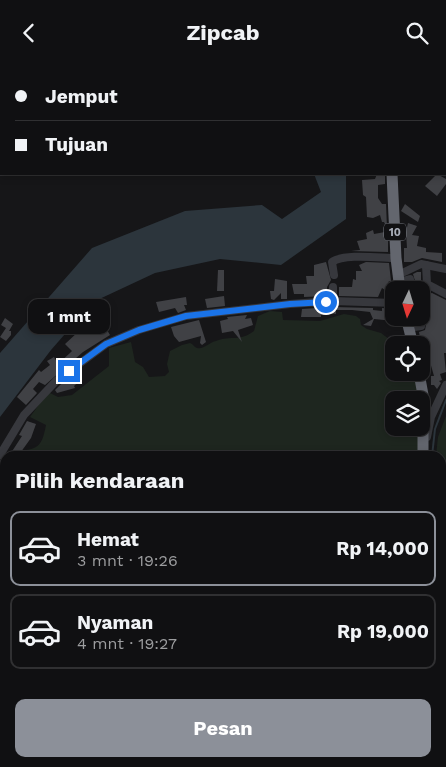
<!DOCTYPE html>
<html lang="id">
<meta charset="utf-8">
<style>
:root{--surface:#101012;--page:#1e1e20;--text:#f1f3f6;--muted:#9c9d9f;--line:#303032;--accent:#8c9099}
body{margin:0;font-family:"Work Sans",sans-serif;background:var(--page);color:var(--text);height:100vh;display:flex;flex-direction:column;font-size:19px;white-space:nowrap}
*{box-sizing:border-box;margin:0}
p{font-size:16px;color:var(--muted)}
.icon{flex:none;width:28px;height:28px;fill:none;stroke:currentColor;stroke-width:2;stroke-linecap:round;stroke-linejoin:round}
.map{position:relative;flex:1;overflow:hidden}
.drawer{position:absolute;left:0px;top:386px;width:446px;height:316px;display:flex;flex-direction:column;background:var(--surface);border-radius:15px 15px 0 0;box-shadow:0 2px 8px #0003,0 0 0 1px var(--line)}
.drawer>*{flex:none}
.banner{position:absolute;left:0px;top:0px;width:446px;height:110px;box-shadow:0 2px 8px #0003,0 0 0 1px var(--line);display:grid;align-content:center;height:110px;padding:0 15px;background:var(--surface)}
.needle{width:32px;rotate:184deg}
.fabs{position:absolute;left:385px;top:216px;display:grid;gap:10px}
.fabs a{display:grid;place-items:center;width:45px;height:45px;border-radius:10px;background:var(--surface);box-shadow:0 2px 8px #0003,0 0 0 1px var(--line);font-size:25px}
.end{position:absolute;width:22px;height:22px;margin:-11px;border:6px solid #1a73e8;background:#fff;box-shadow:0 0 0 2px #fff}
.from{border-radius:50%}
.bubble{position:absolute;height:35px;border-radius:10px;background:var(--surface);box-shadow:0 2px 8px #0003,0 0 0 1px var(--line);font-size:16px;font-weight:700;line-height:35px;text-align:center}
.banner b{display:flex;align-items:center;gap:18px;height:48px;font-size:19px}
.banner b+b{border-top:1px solid var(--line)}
.banner i{width:12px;height:12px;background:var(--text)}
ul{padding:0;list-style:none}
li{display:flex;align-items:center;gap:15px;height:75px;margin:0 10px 8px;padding:0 5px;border:2px solid var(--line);border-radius:10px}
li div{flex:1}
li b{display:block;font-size:19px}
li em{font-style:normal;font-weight:700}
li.current{border-color:var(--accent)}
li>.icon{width:45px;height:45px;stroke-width:1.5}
h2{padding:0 15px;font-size:22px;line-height:60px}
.action{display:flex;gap:10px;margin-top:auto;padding:10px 15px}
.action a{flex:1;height:58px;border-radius:10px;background:var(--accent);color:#fff;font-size:20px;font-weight:700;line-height:58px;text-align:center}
header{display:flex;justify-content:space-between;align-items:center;height:65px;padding:0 15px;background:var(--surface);font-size:22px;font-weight:700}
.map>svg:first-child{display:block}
</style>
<header><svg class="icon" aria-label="back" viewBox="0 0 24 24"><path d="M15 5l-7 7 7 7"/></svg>Zipcab<svg class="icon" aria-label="search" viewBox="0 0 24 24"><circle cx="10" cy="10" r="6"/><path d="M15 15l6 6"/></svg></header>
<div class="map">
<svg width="446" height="702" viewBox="0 0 446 702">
<rect width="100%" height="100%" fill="#161618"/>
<g fill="#1e261f" fill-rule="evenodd">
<path d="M270 246 282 247 283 255 320 256 344 249 356 251 360 254 361 260 367 264 381 268 394 278V308H421V305L426 307 422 391 407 389 399 391H22L26 385C42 383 43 374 46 360L30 352 48 327 58 332 72 330 109 301V283L131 277 135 297 143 302 149 312 165 311 169 307 167 299 170 286 182 280 190 278C193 279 194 282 197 283 203 285 210 277 216 276 231 270 240 277 254 266L258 251ZM394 335H421V362H394Z"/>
<path d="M446 351V410L441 408V391H436L438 372Z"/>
</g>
<path fill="#2c353c" d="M314 109H346V154L281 200 220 194 155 208 93 237 51 285 0 352V288L92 183 185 146 262 140 282 154 321 127Z"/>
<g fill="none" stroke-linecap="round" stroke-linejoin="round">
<g stroke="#2c353c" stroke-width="2">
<path d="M432 391 435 364 446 335"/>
<path d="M441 593 446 585"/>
</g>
</g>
<g fill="#404145">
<path d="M377 109 385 110V119L378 120V133L382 139H386L387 163 384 157H382L380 150 373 153 367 152 366 132 363 130 362 115 375 114Z"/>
<path d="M437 109 446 114V119L437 131 425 121Z"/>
<path d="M405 139 420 151 418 157 401 146Z"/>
<path d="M408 158 417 161 412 170 419 171 417 181 426 183V187L442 188V197L422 193 412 197H404V183H407L406 167Z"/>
<path d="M373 165 374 169 385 167 388 173V187L351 186 360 185 357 176 367 174 366 168Z"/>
<path d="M326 197 331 215 327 222V231L304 232V229H294L292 219H307L306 211H314V200Z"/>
<path d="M366 197 389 198 391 216H389L385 225 382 223 378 232 339 231V222H352L353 214 356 215V206H362L359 200Z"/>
<path d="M218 205H224V226H217Z"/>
<path d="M417 207H421V220L424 225H408L407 221 415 216 413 209Z"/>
<path d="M275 214 287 216V234H281V228L274 235 271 234 270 226H274Z"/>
<path d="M432 228 446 235V288H444L446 307 440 309 442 315 439 316 441 318 437 324 434 320H431V311H434L430 297 426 301 423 291 425 289 420 273 419 267 425 265 426 260 423 256H418L417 252H422L421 231Z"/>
<path d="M224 231 225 241 207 243 205 234Z"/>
<path d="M186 232 187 240H184L186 245 178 248 175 243 159 247 156 237Z"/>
<path d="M333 242 373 243V245L382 246V243L394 244V256L374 254 371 261 363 260 373 254 370 247 352 245H336V249L326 248 325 250H321V252H301L302 244Z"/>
<path d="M247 250 245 254 251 253 253 260 238 265 242 277 233 266 222 268 220 256 228 254 227 252Z"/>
<path d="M5 253 13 259 9 266H11V270L6 276 0 272 6 263 1 260Z"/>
<path d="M199 255 206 277 202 280 200 278 201 271 179 277 174 271 171 262Z"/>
<path d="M91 256 98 263 103 262 107 265 110 270 83 287 45 320 39 317 33 324 37 328 26 340 17 332 39 305 41 307 50 300 47 296 54 292 58 299 70 288 72 286 65 279 78 267 77 265 82 260 85 261Z"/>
<path d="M77 308 82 314 74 321 75 323 57 328 55 325 60 320Z"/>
<path d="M27 356 36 359 31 373 18 391H9L22 371 19 370Z"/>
<rect x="382" y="698" width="38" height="4"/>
</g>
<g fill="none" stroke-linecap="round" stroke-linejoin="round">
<g stroke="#37383d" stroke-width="8">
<path d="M412 0 414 1"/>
<path d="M445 15H446"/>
<path d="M426 200 427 219 446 229"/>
<path d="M334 210 332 197C344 188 381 193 396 193"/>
<path d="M398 210 421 199 446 204"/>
<path d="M399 217 410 214"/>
<path d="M333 236V222"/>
<path d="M408 263 421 261"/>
<path d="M427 372 431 352 446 320"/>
<path d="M0 390 24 350 56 316 106 279 139 265 186 251 290 239 333 236 394 238"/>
<path d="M441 435 446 437"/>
<path d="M441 456H446"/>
<path d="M441 472 446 475"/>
<path d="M441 581 446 573"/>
<path d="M441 628 446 639"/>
<path d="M441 655 446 653"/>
<path d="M441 694 446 693"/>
</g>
<g stroke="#63666e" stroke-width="11">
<path d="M371 0V1"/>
<path d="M392 109 396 193 400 225"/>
<path d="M406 252 413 280"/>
<path d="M419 308 423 330V391"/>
<path d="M427 698V702"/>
</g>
</g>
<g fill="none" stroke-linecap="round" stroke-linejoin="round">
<path stroke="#1a73e8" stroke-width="6" d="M69 306 106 279 139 265 186 251 290 239 326 237"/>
</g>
<g text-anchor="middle" stroke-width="4" stroke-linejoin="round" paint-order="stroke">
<rect fill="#111113" stroke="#7b7e86" stroke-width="1" x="384" y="158.5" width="22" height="17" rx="4"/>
<g font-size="11" font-weight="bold" fill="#a8adb8">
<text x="395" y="171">10</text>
</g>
</g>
</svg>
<div class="fabs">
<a><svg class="needle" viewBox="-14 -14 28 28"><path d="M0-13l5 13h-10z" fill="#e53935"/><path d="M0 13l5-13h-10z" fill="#9c9d9f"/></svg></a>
<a><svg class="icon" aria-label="locate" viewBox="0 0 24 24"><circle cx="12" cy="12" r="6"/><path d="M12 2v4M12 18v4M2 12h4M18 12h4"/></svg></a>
<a><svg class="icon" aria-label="layers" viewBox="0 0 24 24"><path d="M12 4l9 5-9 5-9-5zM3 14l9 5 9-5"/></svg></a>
</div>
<i class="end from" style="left:326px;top:237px"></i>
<i class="end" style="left:69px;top:306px"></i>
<div class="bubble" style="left:28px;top:234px;width:82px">1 mnt</div>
<div class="banner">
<b><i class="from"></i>Jemput</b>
<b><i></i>Tujuan</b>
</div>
<section class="drawer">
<h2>Pilih kendaraan</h2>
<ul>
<li class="current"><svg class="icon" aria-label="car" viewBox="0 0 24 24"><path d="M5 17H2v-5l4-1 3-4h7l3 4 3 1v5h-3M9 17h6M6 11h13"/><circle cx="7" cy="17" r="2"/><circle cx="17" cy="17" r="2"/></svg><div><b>Hemat</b><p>3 mnt · 19:26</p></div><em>Rp 14,000</em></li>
<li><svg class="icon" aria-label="car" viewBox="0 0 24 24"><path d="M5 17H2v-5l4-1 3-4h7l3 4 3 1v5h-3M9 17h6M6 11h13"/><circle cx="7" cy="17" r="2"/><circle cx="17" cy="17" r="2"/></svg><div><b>Nyaman</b><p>4 mnt · 19:27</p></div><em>Rp 19,000</em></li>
</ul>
<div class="action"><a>Pesan</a></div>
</section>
</div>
